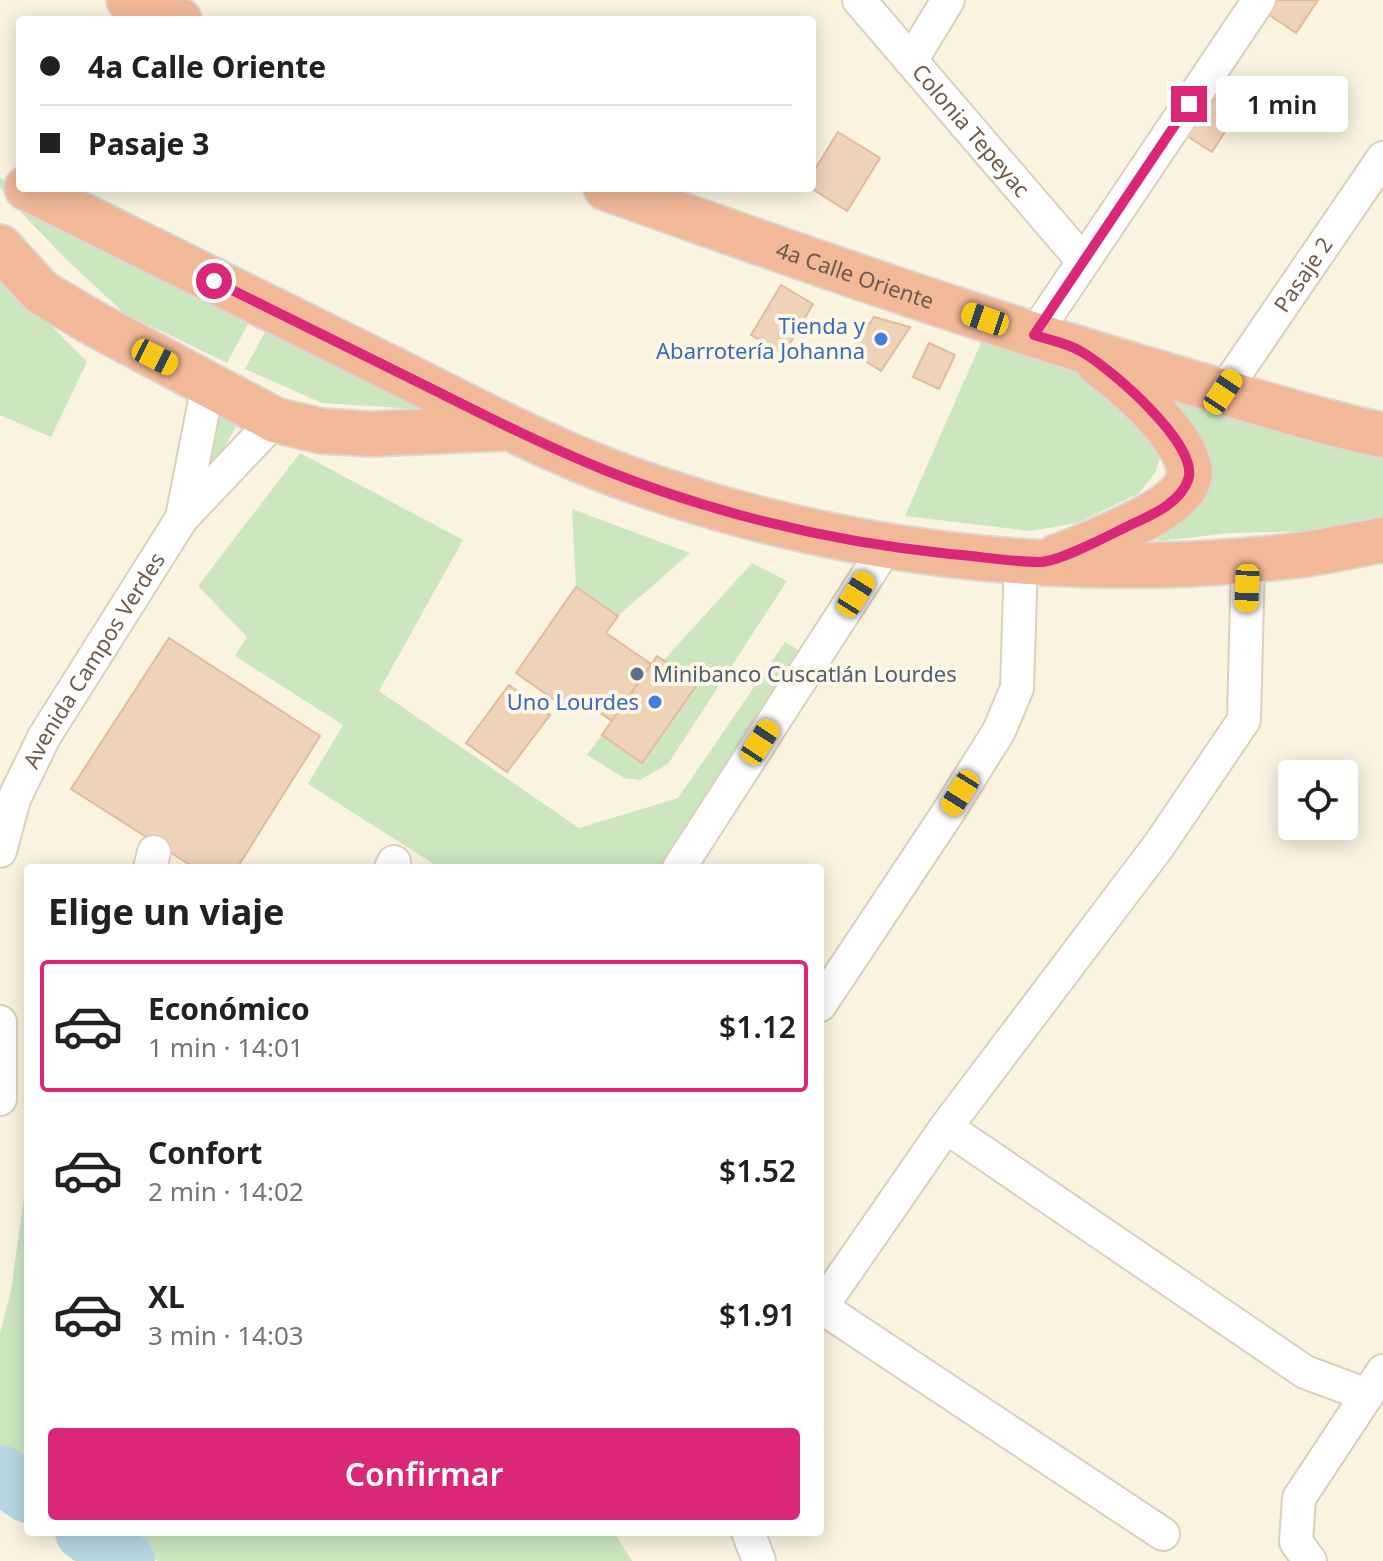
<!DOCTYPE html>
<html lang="es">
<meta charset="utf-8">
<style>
:root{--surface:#fff;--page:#f6f6f6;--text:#202124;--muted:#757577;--line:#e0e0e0;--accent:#db2777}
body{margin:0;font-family:"Noto Sans",sans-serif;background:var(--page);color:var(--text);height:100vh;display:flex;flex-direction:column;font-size:30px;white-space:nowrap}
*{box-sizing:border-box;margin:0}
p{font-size:26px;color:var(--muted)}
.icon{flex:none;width:44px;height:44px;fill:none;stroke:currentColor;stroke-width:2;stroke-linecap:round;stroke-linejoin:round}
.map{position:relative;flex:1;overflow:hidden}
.panel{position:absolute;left:24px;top:864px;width:800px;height:672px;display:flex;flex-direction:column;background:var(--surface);border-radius:8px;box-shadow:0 4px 20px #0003}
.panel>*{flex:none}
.banner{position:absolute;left:16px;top:16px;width:800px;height:176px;border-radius:8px;box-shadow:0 4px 20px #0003;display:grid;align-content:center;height:176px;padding:0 24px;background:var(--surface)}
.buttons{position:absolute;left:1278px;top:760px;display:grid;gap:16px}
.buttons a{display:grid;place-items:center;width:80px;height:80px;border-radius:8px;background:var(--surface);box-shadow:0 4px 20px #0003;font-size:40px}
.end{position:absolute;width:36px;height:36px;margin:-18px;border:10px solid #db2777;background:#fff;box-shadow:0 0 0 4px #fff}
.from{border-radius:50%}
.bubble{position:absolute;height:56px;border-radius:8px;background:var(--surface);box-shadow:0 4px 20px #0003;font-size:26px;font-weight:600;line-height:56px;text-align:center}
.car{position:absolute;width:24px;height:48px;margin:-24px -12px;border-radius:10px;box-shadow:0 0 6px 2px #0007;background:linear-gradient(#f5c518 24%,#345 0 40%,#f5c518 0 76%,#345 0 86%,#f5c518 0)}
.banner b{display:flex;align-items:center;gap:28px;height:76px;font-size:30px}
.banner b+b{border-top:2px solid var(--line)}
.banner i{width:20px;height:20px;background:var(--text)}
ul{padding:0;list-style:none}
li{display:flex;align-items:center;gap:24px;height:132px;margin:0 16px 12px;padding:0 8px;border:4px solid transparent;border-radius:8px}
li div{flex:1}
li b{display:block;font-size:30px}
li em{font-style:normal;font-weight:600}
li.current{border-color:var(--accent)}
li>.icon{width:72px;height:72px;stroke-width:1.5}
h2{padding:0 24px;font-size:36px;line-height:96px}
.cta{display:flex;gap:16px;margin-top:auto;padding:16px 24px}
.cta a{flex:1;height:92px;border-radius:8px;background:var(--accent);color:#fff;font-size:32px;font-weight:600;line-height:92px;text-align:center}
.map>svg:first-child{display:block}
</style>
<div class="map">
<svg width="1383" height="1561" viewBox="0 0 1383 1561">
<rect width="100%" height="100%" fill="#faf3e0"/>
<g fill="#cce6c0">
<path d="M0 178 257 307 227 363 124 313 67 260 14 205 0 187Z"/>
<path d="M0 274 87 362 51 437 0 415Z"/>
<path d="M274 316 472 404 416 409 322 403 245 369Z"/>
<path d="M987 329 1075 355 1123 408 1161 455 1155 473 1138 494 1077 523 1031 531 905 516Z"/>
<path d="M1159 385 1383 450V520L1316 531 1230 533 1160 541 1137 530 1173 514Z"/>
<path d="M228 394 249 403 205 482 196 477Z"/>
<path d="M300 453 463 540 379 691 579 828 678 798 785 642 806 655 661 868H440L308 784 343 725 235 656 247 637 198 586Z"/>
<path d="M572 509 690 553 618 616 576 587Z"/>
<path d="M752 563 787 581 668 764 640 780 624 778 587 755 602 735 642 762 697 683 664 660Z"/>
<path d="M28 1168V1467L0 1446V1333L11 1291Z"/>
<path d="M118 1532H614L632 1561H158Z"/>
</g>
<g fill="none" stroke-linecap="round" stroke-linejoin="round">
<g stroke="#b6d7e2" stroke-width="58">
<path d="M0 1474 28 1494"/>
<path d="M84 1532 126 1561"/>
</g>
</g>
<g fill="#eed3b9" stroke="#e0bc9a" stroke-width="2">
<path d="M1273 0H1318L1296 33 1265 12Z"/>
<path d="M1212 97 1237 113 1212 152 1187 136Z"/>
<path d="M838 132 880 158 847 211 811 188 812 174Z"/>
<path d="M781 285 813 304 784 354 751 335Z"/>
<path d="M874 317 910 327 881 371 851 352Z"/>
<path d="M929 343 955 355 939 389 913 377Z"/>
<path d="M576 587 618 616 606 633 651 664 612 721 577 697 569 710 516 673Z"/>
<path d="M169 638 320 736 237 868H195L71 789Z"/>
<path d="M657 656 698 683 642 763 602 735Z"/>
<path d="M509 685 550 715 507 772 466 743Z"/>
</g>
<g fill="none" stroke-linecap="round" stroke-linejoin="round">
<g stroke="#decfbd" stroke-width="36">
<g id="street">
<path id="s1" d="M859 0 1083 261"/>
<path d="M911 61 948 0"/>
<path d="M1034 335 1259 0"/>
<path id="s2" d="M1223 392 1383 158"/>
<path d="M182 518 208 385"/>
<path id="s3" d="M0 851 14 799 44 737 182 518 275 420"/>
<path d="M150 868 154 852"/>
<path d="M391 868 394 862"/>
<path d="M679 868 886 547"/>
<path d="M820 1005 947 814 999 731 1017 688 1021 561"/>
<path d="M0 1022V1099"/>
<path d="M946 1127 1305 1372 1367 1395"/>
<path d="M821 1307 1163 1534"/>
<path d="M820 1309 946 1127 1160 844 1244 720 1248 560"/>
<path d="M748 1532 759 1561"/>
<path d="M1310 1561 1296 1542 1299 1498 1383 1371"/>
</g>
</g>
<g stroke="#dcd7d3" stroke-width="48">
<g id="highway">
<path d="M129 0 179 20"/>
<path d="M27 188C145 247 264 305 382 364 457 401 532 442 610 472 825 553 1062 582 1291 556 1322 553 1352 545 1383 540"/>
<path id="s4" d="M606 188C793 255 981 321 1172 377 1242 397 1311 420 1383 435"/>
<path d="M0 247 41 292 93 323 275 420 321 431 371 434 507 428"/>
<path d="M1057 557C1089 544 1176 513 1188 481 1201 448 1123 381 1099 364"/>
</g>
</g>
<use href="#street" stroke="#fff" stroke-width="32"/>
<use href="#highway" stroke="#f2b999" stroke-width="44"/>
</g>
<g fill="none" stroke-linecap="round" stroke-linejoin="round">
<path stroke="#db2777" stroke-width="10" d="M214 281C287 317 360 353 432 389 490 418 547 447 607 471 716 514 833 542 950 554 979 556 1009 562 1039 562 1058 562 1104 538 1122 529 1144 518 1179 506 1188 480 1201 446 1110 368 1082 352 1068 343 1049 340 1034 335L1189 104"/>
</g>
<g fill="#3f7fe0" stroke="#fef7e5" stroke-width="3">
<circle cx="881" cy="339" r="8"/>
<circle cx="655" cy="702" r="8"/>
</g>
<circle fill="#5c6f8a" stroke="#fef7e5" stroke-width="3" cx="637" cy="674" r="8"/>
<g text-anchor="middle" stroke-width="8" stroke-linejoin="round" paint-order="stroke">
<g font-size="22" fill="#6f5a49" stroke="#fef7e5">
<text dy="8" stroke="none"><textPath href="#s1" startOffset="172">Colonia Tepeyac</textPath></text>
<text dy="8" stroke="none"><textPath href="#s4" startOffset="264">4a Calle Oriente</textPath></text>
<text dy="8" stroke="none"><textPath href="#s2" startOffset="142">Pasaje 2</textPath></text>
<text dy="8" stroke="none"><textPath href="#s3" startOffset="214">Avenida Campos Verdes</textPath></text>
</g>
<g font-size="22" fill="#366cbe" stroke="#fef7e5" text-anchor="end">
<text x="865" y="334">Tienda y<tspan x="865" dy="25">Abarrotería Johanna</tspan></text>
<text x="639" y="710">Uno Lourdes</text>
</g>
<g font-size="22" fill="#4e5e75" stroke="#fef7e5" text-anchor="start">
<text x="653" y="682">Minibanco Cuscatlán Lourdes</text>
</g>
</g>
</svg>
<div class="buttons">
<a><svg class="icon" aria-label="locate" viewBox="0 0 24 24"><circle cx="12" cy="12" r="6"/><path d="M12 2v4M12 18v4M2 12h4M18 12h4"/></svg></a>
</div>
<i class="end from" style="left:214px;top:281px"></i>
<i class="end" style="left:1189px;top:104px"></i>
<div class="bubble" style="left:1216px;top:76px;width:132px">1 min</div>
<i class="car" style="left:985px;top:319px;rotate:289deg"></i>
<i class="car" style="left:155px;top:357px;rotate:117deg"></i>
<i class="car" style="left:1223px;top:392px;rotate:34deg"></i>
<i class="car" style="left:1247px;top:588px;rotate:182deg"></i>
<i class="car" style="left:856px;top:594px;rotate:32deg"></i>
<i class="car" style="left:760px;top:742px;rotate:33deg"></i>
<i class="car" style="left:960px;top:793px;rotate:212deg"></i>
<div class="banner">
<b><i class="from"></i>4a Calle Oriente</b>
<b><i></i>Pasaje 3</b>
</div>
<section class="panel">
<h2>Elige un viaje</h2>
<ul>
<li class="current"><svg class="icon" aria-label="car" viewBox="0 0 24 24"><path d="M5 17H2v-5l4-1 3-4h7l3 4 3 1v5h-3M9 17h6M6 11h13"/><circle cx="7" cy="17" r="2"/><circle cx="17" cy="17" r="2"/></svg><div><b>Económico</b><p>1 min · 14:01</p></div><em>$1.12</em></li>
<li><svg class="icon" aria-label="car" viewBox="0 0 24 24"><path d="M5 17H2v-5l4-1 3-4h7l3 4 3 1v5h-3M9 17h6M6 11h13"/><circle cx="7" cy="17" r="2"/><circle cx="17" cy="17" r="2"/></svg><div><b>Confort</b><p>2 min · 14:02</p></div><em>$1.52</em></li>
<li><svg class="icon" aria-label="car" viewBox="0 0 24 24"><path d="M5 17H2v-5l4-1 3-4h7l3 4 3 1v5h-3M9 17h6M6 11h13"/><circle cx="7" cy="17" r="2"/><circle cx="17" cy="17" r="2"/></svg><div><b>XL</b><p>3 min · 14:03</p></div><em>$1.91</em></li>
</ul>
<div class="cta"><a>Confirmar</a></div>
</section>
</div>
